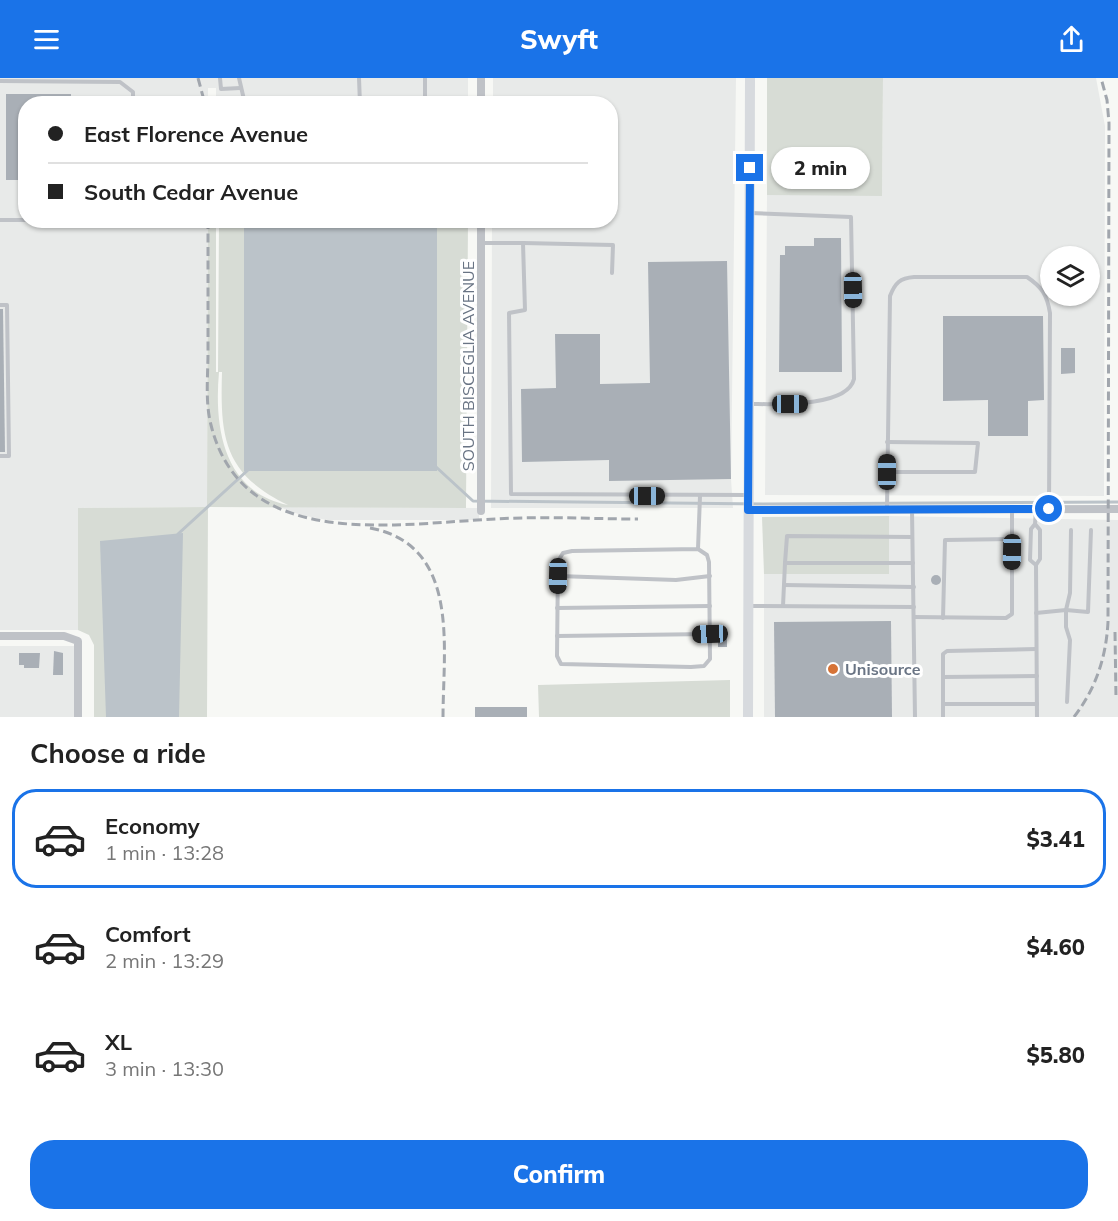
<!DOCTYPE html>
<meta charset="utf-8">
<style>
:root{--surface:#fff;--page:#f2f2f2;--text:#222;--muted:#767676;--line:#e0e0e0;--accent:#1a73e8}
body{margin:0;font-family:Mulish,sans-serif;background:var(--page);color:var(--text);height:100vh;display:flex;flex-direction:column;font-size:22px;white-space:nowrap}
*{box-sizing:border-box;margin:0}
p{font-size:20px;color:var(--muted)}
.icon{flex:none;width:33px;height:33px;fill:none;stroke:currentColor;stroke-width:2;stroke-linecap:round;stroke-linejoin:round}
.map{position:relative;height:639px;overflow:hidden}
.drawer{display:flex;flex-direction:column;background:var(--surface);flex:1}
.drawer>*{flex:none}
.top-card{position:absolute;left:18px;top:18px;width:600px;height:132px;border-radius:24px;box-shadow:0 2px 4px #0004;display:grid;align-content:center;height:132px;padding:0 30px;background:var(--surface)}
.controls{position:absolute;left:1040px;top:168px;display:grid;gap:12px}
.controls a{display:grid;place-items:center;width:60px;height:60px;border-radius:50%;background:var(--surface);box-shadow:0 2px 4px #0004;font-size:30px}
.end{position:absolute;width:27px;height:27px;margin:-14px;border:8px solid #1a73e8;background:#fff;box-shadow:0 0 0 3px #fff}
.from{border-radius:50%}
.bubble{position:absolute;height:42px;border-radius:21px;background:var(--surface);box-shadow:0 2px 4px #0004;font-size:20px;font-weight:800;line-height:42px;text-align:center}
.car{position:absolute;width:18px;height:36px;margin:-18px -9px;border-radius:8px;box-shadow:0 0 4px 2px #0007;background:linear-gradient(#222 24%,#8ab4d8 0 40%,#222 0 76%,#8ab4d8 0 86%,#222 0)}
.top-card b{display:flex;align-items:center;gap:21px;height:57px;font-size:22px}
.top-card b+b{border-top:2px solid var(--line)}
.top-card i{width:15px;height:15px;background:var(--text)}
ul{padding:0;list-style:none}
li{display:flex;align-items:center;gap:18px;height:99px;margin:0 12px 9px;padding:0 18px;border:3px solid transparent;border-radius:24px}
li div{flex:1}
li b{display:block;font-size:22px}
li em{font-style:normal;font-weight:800}
li.current{border-color:var(--accent)}
li>.icon{width:54px;height:54px;stroke-width:1.5}
h2{padding:0 30px;font-size:27px;line-height:72px}
.action{display:flex;gap:12px;margin-top:auto;padding:12px 30px}
.action a{flex:1;height:69px;border-radius:24px;background:var(--accent);color:#fff;font-size:24px;font-weight:800;line-height:69px;text-align:center}
header{display:flex;justify-content:space-between;align-items:center;height:78px;padding:0 30px;background:var(--accent);color:#fff;font-size:27px;font-weight:800}
.map>svg:first-child{display:block}
</style>
<header><svg class="icon" aria-label="menu" viewBox="0 0 24 24"><path d="M4 6h16M4 12h16M4 18h16"/></svg>Swyft<svg class="icon" aria-label="share" viewBox="0 0 24 24"><path d="M12 15V3M7 8l5-5 5 5M5 13v7h14v-7"/></svg></header>
<div class="map">
<svg width="1118" height="639" viewBox="0 0 1118 639">
<rect width="100%" height="100%" fill="#f7f8f5"/>
<g fill="#e8eae9" fill-rule="evenodd">
<path d="M0 0H468V25H216V10H208V25L26 26V142L208 143 207 429 78 430V552H0Z"/>
<path d="M493 0H736L731 401 733 430H491L492 143 610 142V26L493 25Z"/>
<path d="M883 0H1096L1105 48 1104 418 765 417 767 117H882ZM1050 178H1089V218H1050Z"/>
<path d="M279 429 479 430V442H327L301 437Z"/>
<path d="M889 438 1118 442V639H764V496H888Z"/>
<rect x="0" y="568" width="78" height="71"/>
</g>
<g fill="#d7dcd5" fill-rule="evenodd">
<path d="M767 0H883L882 118 767 117Z"/>
<path d="M208 143H216V294H218L219 143H468L466 430 208 429 207 639H94V567L89 557 78 552V430L207 429ZM219 294H222C220 360 224 396 288 427 223 414 214 349 219 294Z"/>
<path d="M889 438V496H764L762 439Z"/>
<path d="M730 602V639H539L538 607Z"/>
</g>
<g fill="#bbc3c9">
<rect x="244" y="143" width="193" height="250"/>
<path d="M183 455 179 639H106L100 463Z"/>
</g>
<g fill="none" stroke-linecap="round" stroke-linejoin="round">
<g stroke="#bbc3c9" stroke-width="3">
<path d="M435 388 473 423 763 426 1118 424"/>
<path d="M178 456 248 392"/>
</g>
</g>
<g fill="#a9afb6">
<path d="M6 16H71V26H26V102H6Z"/>
<path d="M814 160H841L842 294H779L780 177H785V168H814Z"/>
<path d="M727 183 731 401 609 403V382L522 384 521 311 556 310 555 256H600V306L650 305 648 184Z"/>
<path d="M0 231H3L5 374H0Z"/>
<path d="M943 238H1043L1044 322 1028 323V358H988V322L943 323Z"/>
<path d="M1061 270H1075V295L1061 296Z"/>
<circle cx="936" cy="502" r="5"/>
<path d="M891 543 892 639H775L774 544Z"/>
<path d="M727 560V569H718V561Z"/>
<path d="M54 573 63 575V597H53Z"/>
<path d="M19 575H40L39 590H24V587H19Z"/>
<rect x="475" y="629" width="52" height="10"/>
</g>
<g fill="none" stroke-linecap="round" stroke-linejoin="round">
<g stroke="#bfc2c7" stroke-width="4">
<path d="M220 0 221 11 240 10"/>
<path d="M239 0 245 26"/>
<path d="M359 0 360 26"/>
<path d="M425 0V26"/>
<path d="M0 3 120 4 133 14V26"/>
<path d="M750 135 851 139 854 301C847 330 773 326 750 326"/>
<path d="M0 142H26"/>
<path d="M56 142H113"/>
<path d="M482 165H523L525 232 509 235 511 416 748 417"/>
<path d="M523 165 613 167 612 195"/>
<path d="M0 227H7L9 378H0"/>
<path d="M887 394H975L978 365 887 364"/>
<path d="M887 430 890 218C895 205 900 200 914 199H1027C1042 209 1047 217 1050 235L1049 431"/>
<path d="M912 432 915 639"/>
<path d="M1035 446 1040 452V481L1036 487 1030 482 1031 451 1035 446 1036 432"/>
<path d="M912 459 787 458 785 485H913"/>
<path d="M698 471 572 473 563 475 558 483 557 578 561 586 691 589 704 588 710 581 709 484 707 477 698 471 700 418"/>
<path d="M1036 487 1037 639"/>
<path d="M558 498 676 502 710 498"/>
<path d="M784 507 914 509"/>
<path d="M750 528 914 529"/>
<path d="M783 528 785 485"/>
<path d="M557 530 710 528"/>
<path d="M1036 535 1066 532 1070 515 1071 452"/>
<path d="M914 539 1006 540 1012 536V432"/>
<path d="M943 540 945 462 1012 461"/>
<path d="M557 558 710 556"/>
<path d="M943 599 1037 598"/>
<path d="M1067 624 1070 562 1066 549V532L1088 534 1091 452"/>
<path d="M943 626H1037"/>
<path d="M943 639V576L947 573 1036 571"/>
</g>
<g stroke="#bfc2c7" stroke-width="8">
<path d="M481 0V26"/>
<path d="M481 142V433"/>
<path d="M748 432 1118 431"/>
<path d="M0 558H64L78 563V639"/>
</g>
<path stroke="#d7dade" stroke-width="10" d="M748 639 750 0"/>
<g stroke="#a1a6ad" stroke-width="3" stroke-dasharray="9 4.5" stroke-linecap="butt">
<path d="M198 0 205 26"/>
<path d="M208 142C208 186 208 230 208 274 208 298 205 324 211 347 243 476 398 445 497 441 544 438 591 441 638 441"/>
<path d="M370 450C461 467 443 570 443 639"/>
<path d="M1115 554 1116 620"/>
<path d="M1074 639C1096 610 1106 580 1108 544L1109 45 1107 22 1101 0"/>
</g>
</g>
<g fill="none" stroke-linecap="round" stroke-linejoin="round">
<path stroke="#1a73e8" stroke-width="8" d="M750 90 748 432 1049 431"/>
</g>
<circle fill="#d67337" stroke="#fff" stroke-width="2" cx="833" cy="591" r="6"/>
<g text-anchor="middle" stroke-width="6" stroke-linejoin="round" paint-order="stroke">
<g font-size="16" fill="#697484" stroke="#fff">
<text transform="translate(468 288) rotate(-90)" y="6">SOUTH BISCEGLIA AVENUE</text>
</g>
<g font-size="16" font-weight="bold" fill="#697484" stroke="#fff" text-anchor="start">
<text x="845" y="597">Unisource</text>
</g>
</g>
</svg>
<div class="controls">
<a><svg class="icon" aria-label="layers" viewBox="0 0 24 24"><path d="M12 4l9 5-9 5-9-5zM3 14l9 5 9-5"/></svg></a>
</div>
<i class="end from" style="left:1049px;top:431px"></i>
<i class="end" style="left:750px;top:90px"></i>
<div class="bubble" style="left:771px;top:69px;width:99px">2 min</div>
<i class="car" style="left:853px;top:212px;rotate:179deg"></i>
<i class="car" style="left:790px;top:326px;rotate:90deg"></i>
<i class="car" style="left:887px;top:394px;rotate:0deg"></i>
<i class="car" style="left:647px;top:418px;rotate:90deg"></i>
<i class="car" style="left:1012px;top:474px;rotate:181deg"></i>
<i class="car" style="left:558px;top:498px;rotate:181deg"></i>
<i class="car" style="left:710px;top:556px;rotate:268deg"></i>
<div class="top-card">
<b><i class="from"></i>East Florence Avenue</b>
<b><i></i>South Cedar Avenue</b>
</div>
</div>
<section class="drawer">
<h2>Choose a ride</h2>
<ul>
<li class="current"><svg class="icon" aria-label="car" viewBox="0 0 24 24"><path d="M5 17H2v-5l4-1 3-4h7l3 4 3 1v5h-3M9 17h6M6 11h13"/><circle cx="7" cy="17" r="2"/><circle cx="17" cy="17" r="2"/></svg><div><b>Economy</b><p>1 min · 13:28</p></div><em>$3.41</em></li>
<li><svg class="icon" aria-label="car" viewBox="0 0 24 24"><path d="M5 17H2v-5l4-1 3-4h7l3 4 3 1v5h-3M9 17h6M6 11h13"/><circle cx="7" cy="17" r="2"/><circle cx="17" cy="17" r="2"/></svg><div><b>Comfort</b><p>2 min · 13:29</p></div><em>$4.60</em></li>
<li><svg class="icon" aria-label="car" viewBox="0 0 24 24"><path d="M5 17H2v-5l4-1 3-4h7l3 4 3 1v5h-3M9 17h6M6 11h13"/><circle cx="7" cy="17" r="2"/><circle cx="17" cy="17" r="2"/></svg><div><b>XL</b><p>3 min · 13:30</p></div><em>$5.80</em></li>
</ul>
<div class="action"><a>Confirm</a></div>
</section>
